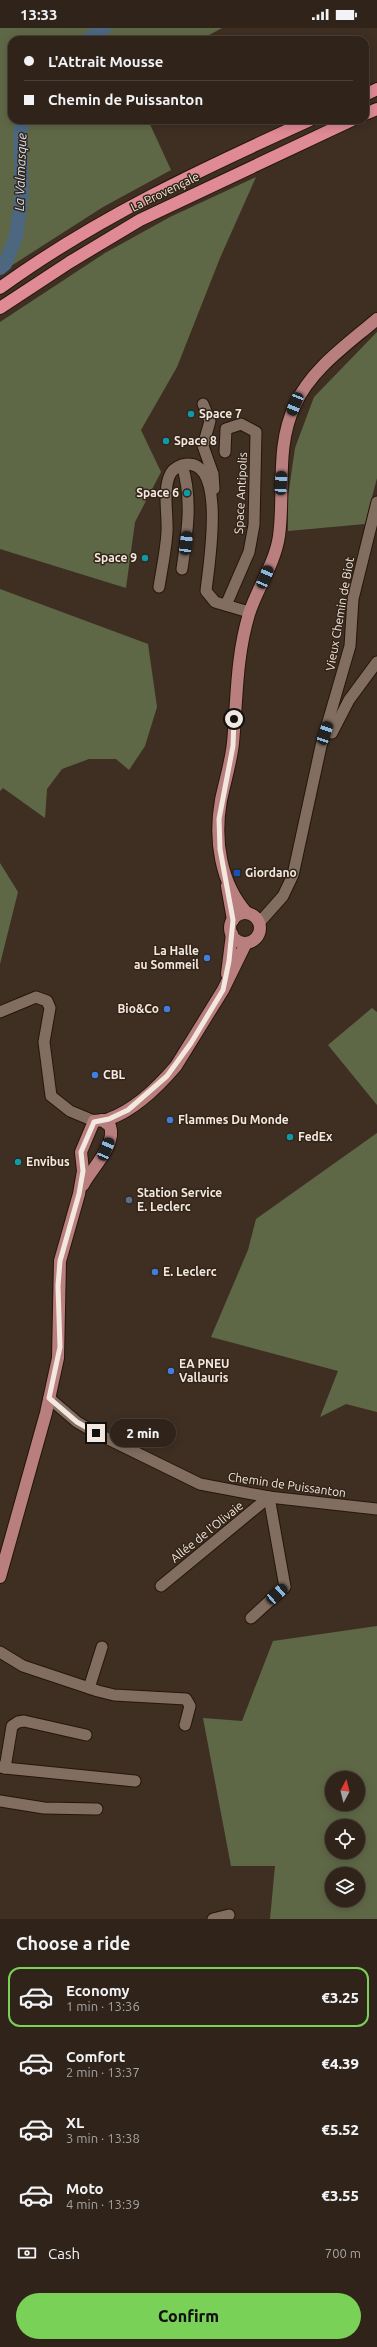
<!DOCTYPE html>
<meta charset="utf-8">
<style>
:root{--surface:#2f231a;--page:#372b23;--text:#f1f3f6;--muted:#a7a4a2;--line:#4a4039;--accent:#79d157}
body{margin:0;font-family:Ubuntu,sans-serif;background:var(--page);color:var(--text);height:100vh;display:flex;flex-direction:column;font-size:15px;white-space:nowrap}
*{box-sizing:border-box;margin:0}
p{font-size:13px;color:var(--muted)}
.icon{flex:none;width:22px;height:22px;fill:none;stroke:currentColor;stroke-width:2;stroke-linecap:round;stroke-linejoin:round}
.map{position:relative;height:1891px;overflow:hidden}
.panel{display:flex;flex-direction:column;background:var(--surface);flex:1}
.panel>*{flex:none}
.top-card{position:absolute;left:8px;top:8px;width:361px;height:88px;border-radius:12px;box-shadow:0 2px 10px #0003,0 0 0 1px var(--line);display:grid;align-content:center;height:88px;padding:0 16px;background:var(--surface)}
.needle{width:26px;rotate:7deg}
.buttons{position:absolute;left:325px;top:1743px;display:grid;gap:8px}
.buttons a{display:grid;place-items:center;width:40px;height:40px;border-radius:50%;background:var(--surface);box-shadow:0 2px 10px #0003,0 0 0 1px var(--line);font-size:20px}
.end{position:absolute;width:18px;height:18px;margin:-9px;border:5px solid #f3e8e0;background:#111;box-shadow:0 0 0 2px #111}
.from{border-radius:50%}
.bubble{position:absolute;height:28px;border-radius:14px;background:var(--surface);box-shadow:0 2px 10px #0003,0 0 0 1px var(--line);font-size:13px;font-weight:800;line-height:28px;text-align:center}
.car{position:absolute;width:12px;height:24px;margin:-12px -6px;border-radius:5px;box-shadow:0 0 3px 1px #0007;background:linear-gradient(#222 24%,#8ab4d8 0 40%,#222 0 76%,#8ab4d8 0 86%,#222 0)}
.top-card b{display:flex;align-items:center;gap:14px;height:38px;font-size:15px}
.top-card b+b{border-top:1px solid var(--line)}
.top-card i{width:10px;height:10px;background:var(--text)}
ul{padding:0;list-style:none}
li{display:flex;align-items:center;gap:12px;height:60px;margin:0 8px 6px;padding:0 8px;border:2px solid transparent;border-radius:12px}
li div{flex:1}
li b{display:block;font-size:15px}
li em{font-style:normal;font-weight:800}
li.active{border-color:var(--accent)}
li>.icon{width:36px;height:36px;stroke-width:1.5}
h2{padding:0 16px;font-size:18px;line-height:48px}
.pay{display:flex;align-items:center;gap:10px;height:44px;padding:0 16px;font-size:15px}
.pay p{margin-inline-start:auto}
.cta{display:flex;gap:8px;margin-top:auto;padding:8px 16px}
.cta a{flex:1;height:46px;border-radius:24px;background:var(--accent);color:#111;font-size:16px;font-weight:800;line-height:46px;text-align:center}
.status{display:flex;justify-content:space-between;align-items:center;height:28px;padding:0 20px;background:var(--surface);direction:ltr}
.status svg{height:11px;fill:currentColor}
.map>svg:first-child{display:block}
</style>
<div class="status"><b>13:33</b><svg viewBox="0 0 49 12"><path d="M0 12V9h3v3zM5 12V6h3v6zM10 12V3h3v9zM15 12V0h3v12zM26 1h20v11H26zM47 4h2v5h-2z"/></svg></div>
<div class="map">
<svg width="377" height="1891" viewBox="0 0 377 1891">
<rect width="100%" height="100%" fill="#3f2f22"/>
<g fill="#5f6846" fill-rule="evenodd">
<path d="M0 0H222L200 12H12V92H148L171 142 103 179 0 245Z"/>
<path d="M256 149 220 230 177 339 141 402 161 444 135 494 126 560 0 521V294L105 225 170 189Z"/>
<path d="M377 304V450L365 496 288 503V468L295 420 314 369Z"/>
<path d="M0 561 148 616 157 679 145 718 129 742 116 731H89L62 741 47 761 45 790 3 760 0 763Z"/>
<path d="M0 835 18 864 0 936Z"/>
<path d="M372 980 377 984V1077L328 1017Z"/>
<path d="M377 1105V1384L346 1376 320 1389 338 1343 211 1309 248 1222 256 1191Z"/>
<path d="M377 1598V1891H270L275 1838H231L203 1690 242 1693 273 1613ZM332 1750H358V1776H332ZM332 1798H358V1824H332ZM332 1846H358V1872H332Z"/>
</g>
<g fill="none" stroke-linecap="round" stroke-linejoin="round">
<g stroke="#4d6781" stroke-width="14">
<path d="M87 12 104 0"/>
<path d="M0 240 5 236 16 209 22 165 20 108 22 92"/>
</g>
<g stroke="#25160b" stroke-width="13">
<g id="minor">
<path d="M203 376 210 393 203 418 213 446 214 461"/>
<path d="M225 424 226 401 241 396 256 404 254 497 249 524 226 577"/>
<path d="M182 437C193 472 187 506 182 541"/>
<path d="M159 559C162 540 166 522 167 504 168 487 163 466 169 449 171 443 176 439 182 437 229 425 208 541 206 563L215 574 249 584"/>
<path d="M332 705 349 672 377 634"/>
<path d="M259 895 283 868 293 847 321 718 350 618 353 571 377 474"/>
<path d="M0 984 36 969 47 973 50 980 44 1014 51 1068 70 1083 94 1093"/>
<path d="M49 1370 77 1394 96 1405 200 1456 269 1469 377 1481"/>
<path d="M161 1558 269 1469"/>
<path d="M251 1590 285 1559 269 1469"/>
<path d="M0 1624 23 1638 98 1663 114 1667 186 1671 190 1678 185 1697"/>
<path d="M89 1660 102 1619"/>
<path d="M0 1739 5 1740 12 1698 18 1694 24 1693 86 1707"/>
<path d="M5 1740 135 1753"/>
<path d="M0 1773 44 1780 97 1781"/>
<path d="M213 1891 229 1887"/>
</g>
</g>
<g stroke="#25160b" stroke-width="14">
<g id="major">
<path d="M227 858 233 892"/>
<path d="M247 885C220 855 214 811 221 772 225 753 231 734 233 715 237 672 236 629 249 586 257 560 275 536 279 508 285 464 275 419 295 377 311 341 348 316 377 291"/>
<circle cx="245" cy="900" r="15"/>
<path d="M227 946 232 906"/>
<path d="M83 1157C91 1141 117 1117 110 1098L102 1092"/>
<path d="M0 1549 46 1385 58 1330 60 1233 79 1166 83 1143 81 1124 94 1093C99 1092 104 1093 109 1091 134 1082 159 1058 176 1038L223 962 246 915"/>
</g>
</g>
<g stroke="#25160b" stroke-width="14">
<g id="highway">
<path d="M365 67 377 61"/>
<path d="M365 86 377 81"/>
<path d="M0 260C96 190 202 141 310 92"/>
<path d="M0 280 70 234 140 192 352 92"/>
</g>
</g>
<use href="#minor" stroke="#816e60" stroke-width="11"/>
<use href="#major" stroke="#b97f7f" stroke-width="12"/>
<use href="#highway" stroke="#df8a94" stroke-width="12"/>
</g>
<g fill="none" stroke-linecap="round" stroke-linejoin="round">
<path stroke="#f3e8e0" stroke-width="5" d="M96 1405 77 1394 49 1370 60 1319 58 1258 60 1233 79 1166 83 1143 81 1124 94 1094 109 1091 128 1082 167 1048 191 1015 223 962 229 933 233 892 220 821 219 791 233 718 234 691"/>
</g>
<g fill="#0f9aa8" stroke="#342519" stroke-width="1.5">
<circle cx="191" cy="386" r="4"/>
<circle cx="166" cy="413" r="4"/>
<circle cx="187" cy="465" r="4"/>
<circle cx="145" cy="530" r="4"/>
<circle cx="290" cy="1109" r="4"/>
<circle cx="18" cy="1134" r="4"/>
</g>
<rect fill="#1a4fb4" stroke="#342519" stroke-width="1.5" x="233" y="841" width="8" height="8" rx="2"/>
<g fill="#3f7fe0" stroke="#342519" stroke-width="1.5">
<circle cx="207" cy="930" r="4"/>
<circle cx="167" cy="981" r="4"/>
<circle cx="95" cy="1047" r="4"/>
<circle cx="170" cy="1092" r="4"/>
<circle cx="155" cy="1244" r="4"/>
<circle cx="171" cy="1343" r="4"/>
</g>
<circle fill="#5c6f8a" stroke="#342519" stroke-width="1.5" cx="129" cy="1172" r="4"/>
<g text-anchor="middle" stroke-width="3" stroke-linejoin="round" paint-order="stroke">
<g font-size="12" fill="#f3e8e0" stroke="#342519">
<text transform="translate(165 164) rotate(-26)" y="4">La Provençale</text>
<text transform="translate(241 465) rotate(-87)" y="4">Space Antipolis</text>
<text transform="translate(340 586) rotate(-80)" y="4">Vieux Chemin de Biot</text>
<text transform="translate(287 1457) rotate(8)" y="4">Chemin de Puissanton</text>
<text transform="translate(207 1504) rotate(-39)" y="4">Allée de l'Olivaie</text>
</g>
<g font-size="12" font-weight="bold" fill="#f3e8e0" stroke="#342519" text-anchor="start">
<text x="199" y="390">Space 7</text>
<text x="174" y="417">Space 8</text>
<text x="179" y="469" text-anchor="end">Space 6</text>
<text x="137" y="534" text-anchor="end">Space 9</text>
<text x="245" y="849">Giordano</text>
<text x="199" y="927" text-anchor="end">La Halle<tspan x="199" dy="14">au Sommeil</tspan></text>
<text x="159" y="985" text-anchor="end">Bio&amp;Co</text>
<text x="103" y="1051">CBL</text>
<text x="178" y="1096">Flammes Du Monde</text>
<text x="298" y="1113">FedEx</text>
<text x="26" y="1138">Envibus</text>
<text x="137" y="1169">Station Service<tspan x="137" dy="14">E. Leclerc</tspan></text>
<text x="163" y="1248">E. Leclerc</text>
<text x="179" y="1340">EA PNEU<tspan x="179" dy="14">Vallauris</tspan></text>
</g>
<g font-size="13" font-style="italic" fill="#d0e3f6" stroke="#342519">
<text transform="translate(20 144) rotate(-88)" y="5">La Valmasque</text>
</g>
</g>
</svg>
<div class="buttons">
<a><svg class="needle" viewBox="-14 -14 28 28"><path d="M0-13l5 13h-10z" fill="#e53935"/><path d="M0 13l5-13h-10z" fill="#a7a4a2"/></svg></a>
<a><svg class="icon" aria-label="locate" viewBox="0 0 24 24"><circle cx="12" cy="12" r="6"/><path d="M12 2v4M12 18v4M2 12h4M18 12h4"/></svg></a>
<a><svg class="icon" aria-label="layers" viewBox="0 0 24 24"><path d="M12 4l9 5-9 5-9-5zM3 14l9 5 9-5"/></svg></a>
</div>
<i class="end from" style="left:234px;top:691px"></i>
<i class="end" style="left:96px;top:1405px"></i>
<div class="bubble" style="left:110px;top:1391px;width:66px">2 min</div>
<i class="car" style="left:295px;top:376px;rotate:202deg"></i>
<i class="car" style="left:281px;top:455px;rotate:3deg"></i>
<i class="car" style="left:186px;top:515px;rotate:7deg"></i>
<i class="car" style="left:265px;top:549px;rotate:23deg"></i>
<i class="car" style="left:325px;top:705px;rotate:18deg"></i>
<i class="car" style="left:106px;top:1121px;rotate:23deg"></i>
<i class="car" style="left:277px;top:1566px;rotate:48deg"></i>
<div class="top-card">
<b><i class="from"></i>L'Attrait Mousse</b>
<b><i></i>Chemin de Puissanton</b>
</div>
</div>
<section class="panel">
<h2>Choose a ride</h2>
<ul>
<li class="active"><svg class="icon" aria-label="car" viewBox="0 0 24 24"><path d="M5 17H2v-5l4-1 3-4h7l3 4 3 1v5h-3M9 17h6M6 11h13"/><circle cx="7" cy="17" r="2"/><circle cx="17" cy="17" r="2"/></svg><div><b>Economy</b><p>1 min · 13:36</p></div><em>€3.25</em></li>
<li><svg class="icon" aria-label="car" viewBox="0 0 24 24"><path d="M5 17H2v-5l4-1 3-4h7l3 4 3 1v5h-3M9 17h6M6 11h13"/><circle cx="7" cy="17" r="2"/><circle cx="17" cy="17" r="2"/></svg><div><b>Comfort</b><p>2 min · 13:37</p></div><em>€4.39</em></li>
<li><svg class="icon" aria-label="car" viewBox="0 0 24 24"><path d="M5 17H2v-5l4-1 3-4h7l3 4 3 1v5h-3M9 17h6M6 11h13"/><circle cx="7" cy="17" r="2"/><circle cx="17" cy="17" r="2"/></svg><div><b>XL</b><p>3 min · 13:38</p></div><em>€5.52</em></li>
<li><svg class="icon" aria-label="car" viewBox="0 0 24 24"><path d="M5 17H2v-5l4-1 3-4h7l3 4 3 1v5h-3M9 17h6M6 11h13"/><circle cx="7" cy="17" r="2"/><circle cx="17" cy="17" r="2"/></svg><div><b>Moto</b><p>4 min · 13:39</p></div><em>€3.55</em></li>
</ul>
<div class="pay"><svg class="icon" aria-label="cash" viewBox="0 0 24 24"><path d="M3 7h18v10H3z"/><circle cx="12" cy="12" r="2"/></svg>Cash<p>700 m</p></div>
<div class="cta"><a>Confirm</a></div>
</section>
